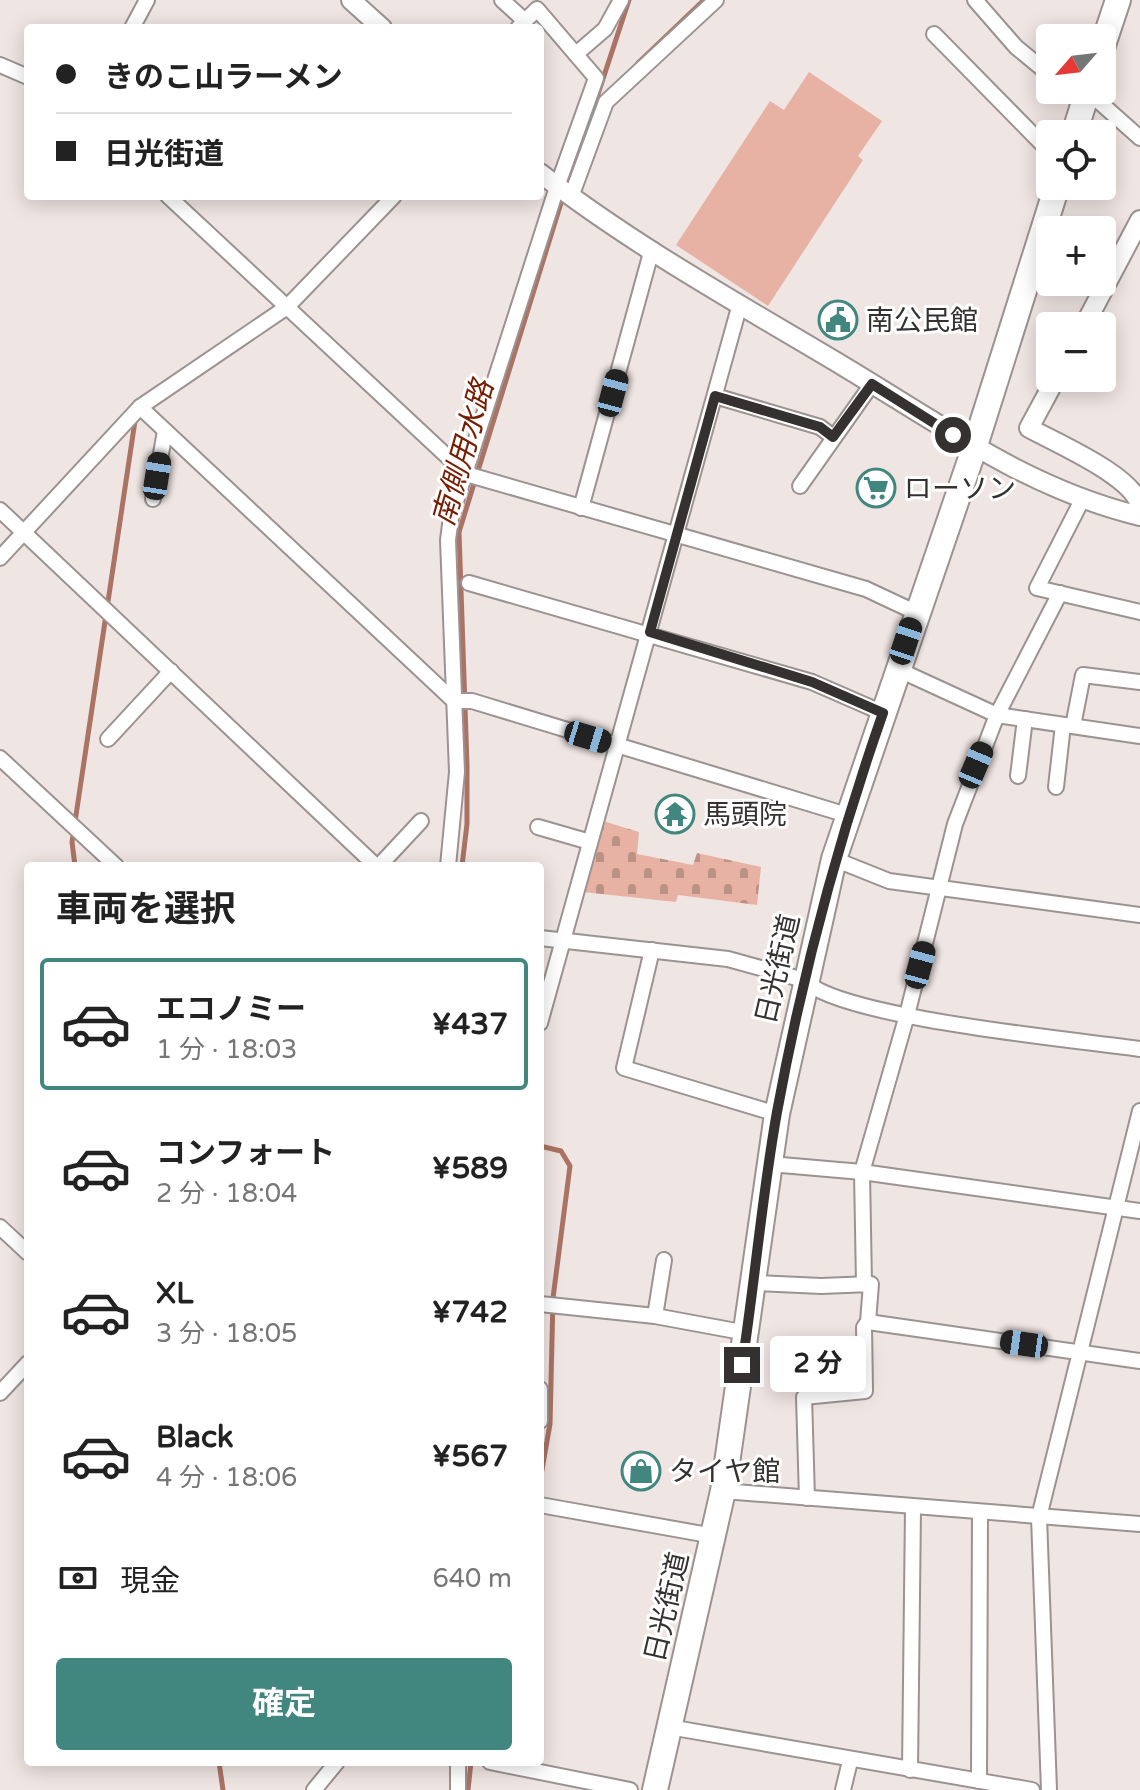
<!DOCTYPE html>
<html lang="ja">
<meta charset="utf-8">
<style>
:root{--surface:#fff;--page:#f6f6f6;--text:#222;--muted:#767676;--line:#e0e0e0;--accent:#41877f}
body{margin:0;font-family:"Varela Round","Noto Sans JP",sans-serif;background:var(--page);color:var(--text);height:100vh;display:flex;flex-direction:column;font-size:30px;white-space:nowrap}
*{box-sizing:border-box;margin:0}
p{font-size:26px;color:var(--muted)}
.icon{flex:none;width:44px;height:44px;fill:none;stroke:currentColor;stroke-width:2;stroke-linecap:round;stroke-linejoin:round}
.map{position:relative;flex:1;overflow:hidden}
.panel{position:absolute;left:24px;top:862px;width:520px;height:904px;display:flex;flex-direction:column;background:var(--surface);border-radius:8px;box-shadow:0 4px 20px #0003}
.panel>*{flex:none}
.guide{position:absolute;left:24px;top:24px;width:520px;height:176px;border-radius:8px;box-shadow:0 4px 20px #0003;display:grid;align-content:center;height:176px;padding:0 32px;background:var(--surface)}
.needle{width:52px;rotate:242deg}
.controls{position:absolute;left:1036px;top:24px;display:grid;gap:16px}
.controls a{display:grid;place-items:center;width:80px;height:80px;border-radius:8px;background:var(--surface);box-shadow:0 4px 20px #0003;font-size:40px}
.end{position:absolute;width:36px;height:36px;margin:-18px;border:10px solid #353131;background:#fff;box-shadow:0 0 0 4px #fff}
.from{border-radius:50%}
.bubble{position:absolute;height:56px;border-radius:8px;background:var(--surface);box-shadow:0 4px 20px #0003;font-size:26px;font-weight:700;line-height:56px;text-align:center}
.car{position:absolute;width:24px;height:48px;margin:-24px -12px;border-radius:10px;box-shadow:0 0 6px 2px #0007;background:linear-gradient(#222 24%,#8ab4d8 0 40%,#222 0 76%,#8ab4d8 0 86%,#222 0)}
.guide b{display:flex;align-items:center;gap:28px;height:76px;font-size:30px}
.guide b+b{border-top:2px solid var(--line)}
.guide i{width:20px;height:20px;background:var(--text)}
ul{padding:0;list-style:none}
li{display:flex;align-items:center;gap:24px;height:132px;margin:0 16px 12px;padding:0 16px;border:4px solid transparent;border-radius:8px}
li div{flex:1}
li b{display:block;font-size:30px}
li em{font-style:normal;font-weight:700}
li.current{border-color:var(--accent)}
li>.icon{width:72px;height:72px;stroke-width:1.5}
h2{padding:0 32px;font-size:36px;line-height:96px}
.pay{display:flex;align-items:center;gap:20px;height:88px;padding:0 32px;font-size:30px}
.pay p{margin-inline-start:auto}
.action{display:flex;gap:16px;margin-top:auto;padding:16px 32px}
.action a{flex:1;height:92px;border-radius:8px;background:var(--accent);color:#fff;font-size:32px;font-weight:700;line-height:92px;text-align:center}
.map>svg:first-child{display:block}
</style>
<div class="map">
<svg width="1140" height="1790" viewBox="0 0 1140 1790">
<defs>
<pattern id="cemetery-stones" width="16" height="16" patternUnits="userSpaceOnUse" patternTransform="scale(2)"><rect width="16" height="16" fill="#e7b2a3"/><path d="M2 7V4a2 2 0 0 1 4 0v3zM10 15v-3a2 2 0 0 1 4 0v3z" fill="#bc9185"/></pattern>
</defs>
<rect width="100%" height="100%" fill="#efe5e3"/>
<path fill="url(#cemetery-stones)" d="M603 821 639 832 637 854 693 865 697 853 761 867 757 905 678 895 676 902 583 892Z"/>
<path fill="#e7b2a3" d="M809 72 882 121 858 156 863 160 768 306 676 245 770 101 784 110Z"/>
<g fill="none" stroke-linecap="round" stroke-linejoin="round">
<g stroke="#aa7364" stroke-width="5">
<path d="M638 63 704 0"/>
<path d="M570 179 629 0"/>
<path d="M75 866 72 842 135 421"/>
<path d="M462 866 467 824V765L459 532 561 203"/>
<path d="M540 1146 561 1151 570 1166 553 1298 550 1424 540 1481"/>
<path d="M219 1762 223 1790"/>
<path d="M468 1790 471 1762"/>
</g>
<g stroke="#9b9391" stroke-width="18">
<g id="minor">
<path d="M502 0 525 21 518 28"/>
<path d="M975 0 1016 47 1050 75"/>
<path d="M132 28 147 0"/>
<path d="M934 34 1050 152"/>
<path d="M576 54 605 29 621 0"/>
<path d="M0 65 28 77"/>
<path d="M1086 90 1140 138"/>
<path d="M168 196 466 474 866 589 915 612"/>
<path d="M571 197 606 102 716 0"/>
<path d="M715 396 820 427 833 437"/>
<path d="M140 407 454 701H472L847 815"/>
<path d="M800 486 872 384"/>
<path d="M153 499 165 431"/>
<path d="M1082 500 1037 588 1140 612"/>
<path d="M581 508 652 249"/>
<path d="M0 510 376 866"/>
<path d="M0 558 140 407 287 307 394 196"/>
<path d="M469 583 812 682 883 713"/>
<path d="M897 669 997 715 1140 736"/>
<path d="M1073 726 1083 675 1140 682"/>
<path d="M108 739 171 671"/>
<path d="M0 758 116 866"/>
<path d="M1018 776 1025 719"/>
<path d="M1056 787 1063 725"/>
<path d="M538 827 590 842"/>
<path d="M834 859 889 881 1140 915"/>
<path d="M379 866 421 821"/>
<path d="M448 866 457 772 448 540 451 517 557 187 596 78 537 9 525 21"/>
<path d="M540 938 728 959 804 980C840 1018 1077 1040 1140 1049"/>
<path d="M652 950 624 1068 777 1114"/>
<path d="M540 1023 740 304"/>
<path d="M770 1164 862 1172 1140 1211"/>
<path d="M0 1227 28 1253"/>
<path d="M754 1283 821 1286 871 1284 868 1322 1140 1361"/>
<path d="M864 1284 862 1172 907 1015 955 824 997 715 1060 593"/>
<path d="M540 1304 655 1316 747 1333"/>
<path d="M655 1316 664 1260"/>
<path d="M540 1389V1421"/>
<path d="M0 1393 28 1363"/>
<path d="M723 1491 1140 1524"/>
<path d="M807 1498 804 1397 865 1391 864 1327 868 1322"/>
<path d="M540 1505 714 1536"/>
<path d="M669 1727 1032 1790"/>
<path d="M490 1762 630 1790"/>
<path d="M910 1770 913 1508"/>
<path d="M979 1781 980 1512"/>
<path d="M314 1790 337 1762"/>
<path d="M458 1790V1762"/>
<path d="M843 1790 850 1761"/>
<path d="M1049 1790 1039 1517 1140 1111"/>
</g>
</g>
<g stroke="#9b9391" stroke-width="22">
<g id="tertiary">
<path d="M351 0 382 28"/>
<path d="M540 173C634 246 741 305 843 366 940 424 1028 489 1140 516"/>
<path d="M1084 326 1140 220"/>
<path d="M1056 378 1029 428C1056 443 1136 477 1140 507"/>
</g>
</g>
<g stroke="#9b9391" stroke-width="28">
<g id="trunk">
<path d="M1102 48 1118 0"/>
<path d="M1074 134 1088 90"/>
<path d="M655 1790 723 1491 777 1114 834 859 974 449 1057 186"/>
</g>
</g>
<use href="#minor" stroke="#fff" stroke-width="14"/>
<use href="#tertiary" stroke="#fff" stroke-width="18"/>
<use href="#trunk" stroke="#fff" stroke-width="24"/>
</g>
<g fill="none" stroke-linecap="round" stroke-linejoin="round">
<path stroke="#353131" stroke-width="10" d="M742 1365C755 1281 762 1195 777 1112 802 976 837 844 883 713L812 682 650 632 715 396 820 427 833 437 872 384 953 435"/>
</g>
<defs>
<g id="civic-ring" transform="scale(2)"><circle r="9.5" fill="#fff" stroke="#41877f" stroke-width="1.5"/><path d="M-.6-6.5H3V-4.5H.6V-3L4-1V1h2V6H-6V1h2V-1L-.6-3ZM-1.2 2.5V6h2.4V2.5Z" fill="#41877f"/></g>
<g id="supermarket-ring" transform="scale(2)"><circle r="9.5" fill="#fff" stroke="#41877f" stroke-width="1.5"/><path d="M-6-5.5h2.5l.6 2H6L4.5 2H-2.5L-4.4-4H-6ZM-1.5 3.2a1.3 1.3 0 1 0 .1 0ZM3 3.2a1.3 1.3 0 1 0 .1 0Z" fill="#41877f"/></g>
<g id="temple-ring" transform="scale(2)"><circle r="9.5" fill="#fff" stroke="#41877f" stroke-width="1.5"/><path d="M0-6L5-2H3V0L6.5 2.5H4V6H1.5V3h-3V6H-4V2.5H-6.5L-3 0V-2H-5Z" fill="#41877f"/></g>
<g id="shop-ring" transform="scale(2)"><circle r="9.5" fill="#fff" stroke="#41877f" stroke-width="1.5"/><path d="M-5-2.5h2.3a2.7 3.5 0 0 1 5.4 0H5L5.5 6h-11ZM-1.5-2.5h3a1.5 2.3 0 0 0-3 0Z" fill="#41877f"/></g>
</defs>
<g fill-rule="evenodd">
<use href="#civic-ring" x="838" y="320"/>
<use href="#supermarket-ring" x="876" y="488"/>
<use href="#temple-ring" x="675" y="814"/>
<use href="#shop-ring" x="641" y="1471"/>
</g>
<g text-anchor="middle" stroke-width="6" stroke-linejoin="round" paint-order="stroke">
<g font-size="28" fill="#353131" stroke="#fff" text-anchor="start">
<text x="866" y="330">南公民館</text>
<text x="904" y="498">ローソン</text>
<text x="703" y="824">馬頭院</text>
<text x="669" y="1481">タイヤ館</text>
</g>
<g font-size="28" fill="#353131" stroke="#fff">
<text transform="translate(777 969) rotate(-77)" y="10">日光街道</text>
<text transform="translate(666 1607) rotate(-77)" y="10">日光街道</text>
</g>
<g font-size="30" font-style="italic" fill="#771d01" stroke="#fff">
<text transform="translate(463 453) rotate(-74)" y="10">南側用水路</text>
</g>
</g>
</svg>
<div class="controls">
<a><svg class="needle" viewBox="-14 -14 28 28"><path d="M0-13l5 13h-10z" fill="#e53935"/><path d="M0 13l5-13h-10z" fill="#767676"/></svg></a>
<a><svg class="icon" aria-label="locate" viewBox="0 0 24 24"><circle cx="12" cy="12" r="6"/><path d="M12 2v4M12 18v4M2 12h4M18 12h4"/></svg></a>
<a>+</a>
<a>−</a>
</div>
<i class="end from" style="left:953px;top:435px"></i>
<i class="end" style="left:742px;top:1365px"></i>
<div class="bubble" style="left:770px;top:1336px;width:96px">2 分</div>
<i class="car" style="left:613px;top:393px;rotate:15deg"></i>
<i class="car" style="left:157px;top:476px;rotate:9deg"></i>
<i class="car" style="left:906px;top:641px;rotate:18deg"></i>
<i class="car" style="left:588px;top:737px;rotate:107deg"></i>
<i class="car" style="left:976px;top:765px;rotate:23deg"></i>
<i class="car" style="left:920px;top:965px;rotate:15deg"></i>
<i class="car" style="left:1024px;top:1344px;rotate:278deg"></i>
<div class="guide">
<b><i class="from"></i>きのこ山ラーメン</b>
<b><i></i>日光街道</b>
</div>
<section class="panel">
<h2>車両を選択</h2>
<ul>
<li class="current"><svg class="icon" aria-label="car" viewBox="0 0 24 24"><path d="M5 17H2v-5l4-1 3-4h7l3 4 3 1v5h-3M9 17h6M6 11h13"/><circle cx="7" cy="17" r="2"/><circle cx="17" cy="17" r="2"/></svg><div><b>エコノミー</b><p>1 分 · 18:03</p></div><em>¥437</em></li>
<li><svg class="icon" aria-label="car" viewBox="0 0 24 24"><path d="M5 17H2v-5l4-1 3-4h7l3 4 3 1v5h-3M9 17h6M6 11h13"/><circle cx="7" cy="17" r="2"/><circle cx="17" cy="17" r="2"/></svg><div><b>コンフォート</b><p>2 分 · 18:04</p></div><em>¥589</em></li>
<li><svg class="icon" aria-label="car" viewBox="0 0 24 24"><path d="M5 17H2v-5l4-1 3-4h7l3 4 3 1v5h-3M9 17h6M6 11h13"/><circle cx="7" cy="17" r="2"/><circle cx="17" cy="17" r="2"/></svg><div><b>XL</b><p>3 分 · 18:05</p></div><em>¥742</em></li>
<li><svg class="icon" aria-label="car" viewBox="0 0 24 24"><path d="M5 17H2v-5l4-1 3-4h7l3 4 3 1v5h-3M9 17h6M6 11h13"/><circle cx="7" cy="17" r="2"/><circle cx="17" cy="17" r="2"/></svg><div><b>Black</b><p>4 分 · 18:06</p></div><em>¥567</em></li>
</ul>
<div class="pay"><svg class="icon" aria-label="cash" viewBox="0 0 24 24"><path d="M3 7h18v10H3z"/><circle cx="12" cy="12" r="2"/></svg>現金<p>640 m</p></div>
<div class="action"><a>確定</a></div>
</section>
</div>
